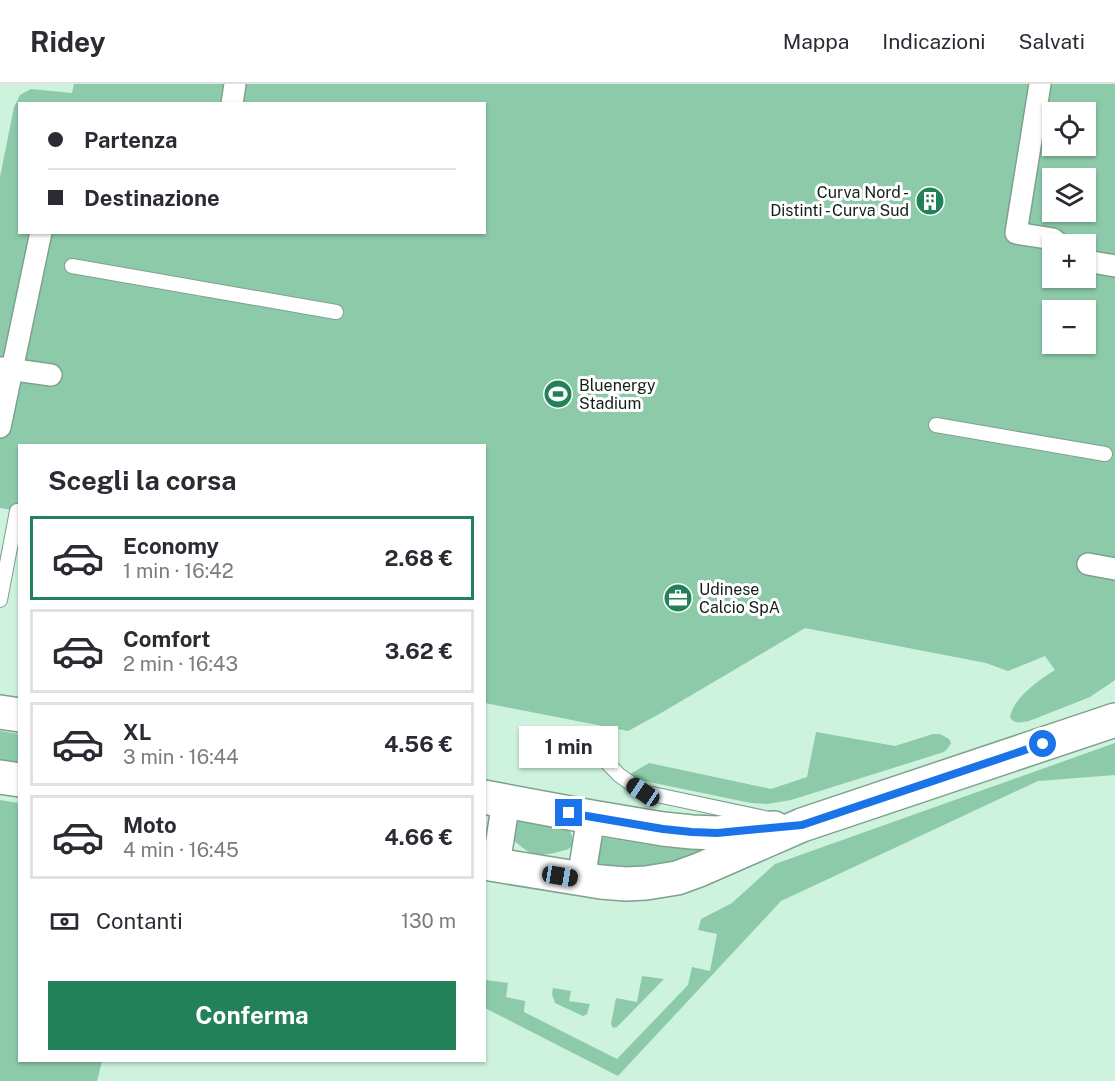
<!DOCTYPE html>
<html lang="it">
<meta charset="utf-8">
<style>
:root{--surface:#fff;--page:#f2f2f3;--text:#2b2b33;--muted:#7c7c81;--line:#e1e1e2;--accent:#228159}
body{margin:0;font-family:"Public Sans",sans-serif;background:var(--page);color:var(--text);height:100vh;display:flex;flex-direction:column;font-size:22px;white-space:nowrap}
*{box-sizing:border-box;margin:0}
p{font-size:20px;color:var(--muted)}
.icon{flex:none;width:33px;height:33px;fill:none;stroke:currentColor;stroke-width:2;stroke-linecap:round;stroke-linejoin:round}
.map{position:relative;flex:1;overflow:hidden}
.details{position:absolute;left:18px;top:360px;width:468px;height:618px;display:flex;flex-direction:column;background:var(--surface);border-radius:0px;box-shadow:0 2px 4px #0004}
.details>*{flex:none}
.guide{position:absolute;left:18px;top:18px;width:468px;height:132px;border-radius:0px;box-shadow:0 2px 4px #0004;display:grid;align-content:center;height:132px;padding:0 30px;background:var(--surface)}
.fabs{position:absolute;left:1042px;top:18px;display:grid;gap:12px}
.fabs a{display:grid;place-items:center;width:54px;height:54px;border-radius:0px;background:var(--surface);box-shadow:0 2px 4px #0004;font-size:30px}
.end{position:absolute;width:27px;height:27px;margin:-14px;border:8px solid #1a73e8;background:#fff;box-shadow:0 0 0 3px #fff}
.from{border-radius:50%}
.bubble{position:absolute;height:42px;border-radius:0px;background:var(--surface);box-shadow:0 2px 4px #0004;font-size:20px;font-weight:700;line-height:42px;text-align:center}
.car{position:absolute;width:18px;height:36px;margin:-18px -9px;border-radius:8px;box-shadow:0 0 4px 2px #0007;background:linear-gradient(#222 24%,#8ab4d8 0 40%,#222 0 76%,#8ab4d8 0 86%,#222 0)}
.guide b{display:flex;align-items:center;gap:21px;height:57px;font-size:22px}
.guide b+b{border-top:2px solid var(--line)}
.guide i{width:15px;height:15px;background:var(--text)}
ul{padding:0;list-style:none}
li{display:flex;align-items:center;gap:18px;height:84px;margin:0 12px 9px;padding:0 18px;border:3px solid var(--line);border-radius:0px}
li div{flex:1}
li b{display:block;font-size:22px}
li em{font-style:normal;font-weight:700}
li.current{border-color:var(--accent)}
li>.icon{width:54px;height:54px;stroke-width:1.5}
h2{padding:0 30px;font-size:27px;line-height:72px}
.pay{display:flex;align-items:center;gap:15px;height:66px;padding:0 30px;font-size:22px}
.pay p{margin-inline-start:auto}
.button{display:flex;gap:12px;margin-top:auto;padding:12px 30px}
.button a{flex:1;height:69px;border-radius:0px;background:var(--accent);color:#fff;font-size:24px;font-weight:700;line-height:69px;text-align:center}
header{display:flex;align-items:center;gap:36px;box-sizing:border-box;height:84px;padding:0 30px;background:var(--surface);border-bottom:2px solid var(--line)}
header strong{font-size:28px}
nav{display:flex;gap:33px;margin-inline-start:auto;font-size:21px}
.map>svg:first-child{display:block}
</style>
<header>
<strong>Ridey</strong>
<nav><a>Mappa</a><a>Indicazioni</a><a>Salvati</a></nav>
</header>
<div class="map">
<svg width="1115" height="997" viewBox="0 0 1115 997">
<rect width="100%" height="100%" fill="#cdf2dd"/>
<g fill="#8ccaa9" fill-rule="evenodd">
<path d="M74 0H1115V596L1090 613 1029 637C1022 638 1014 641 1010 633 1015 612 1038 597 1055 586L1045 572 1008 587 986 579 805 544 661 629 628 647 485 619 484 362H20L19 427 0 424V93L14 23 20 11 31 5 72 9ZM20 20H484V148H20ZM1053 28H1086V62H1053ZM1053 94H1086V128H1053ZM1053 160H1086V194H1053ZM1053 226H1086V260H1053Z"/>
<path d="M0 647 19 650V682L0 679Z"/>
<path d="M816 648 895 662 933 650H940L949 655 951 659 948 664 944 668 791 716 767 720 751 719 625 693 649 679 771 705 807 693Z"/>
<path d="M1115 659V691L1038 697 781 817 618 992 485 924 486 896 508 899 506 913 525 917 524 928 617 975 688 901 692 883 710 887 717 850 698 846 701 835 732 819 775 780Z"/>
<path d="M0 716 19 719 20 976 102 977 97 997H0Z"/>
<path d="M521 736 567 745 571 749 574 759C570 766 565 766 558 768 532 774 530 770 511 754L515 738Z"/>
<path d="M599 753 670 764H687L740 761 645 785 594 784Z"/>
<path d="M642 892 664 895 617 943 613 944 611 940 616 914 637 918Z"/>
<path d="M553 904 571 907 569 917 590 920 587 930 583 932 555 919 552 910Z"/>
</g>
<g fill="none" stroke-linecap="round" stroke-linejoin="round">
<g stroke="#7ea18e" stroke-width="16">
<g id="service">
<path d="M72 182 336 228"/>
<path d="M936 341 1105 370"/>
<path d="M0 516 17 427"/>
<path d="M597 668 619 691 643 708 765 734"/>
</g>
</g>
<g stroke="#7ea18e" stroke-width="24">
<g id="pedestrian">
<path d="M1040 0 1016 149 1053 155 1059 160"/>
<path d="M232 20 235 0"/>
<path d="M1086 177 1115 182"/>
<path d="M1 284 51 291"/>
<path d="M0 343 41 148"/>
<path d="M1088 480 1115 485"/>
</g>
</g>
<g stroke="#7ea18e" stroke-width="30">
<g id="minor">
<path d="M496 781 506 717"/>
<path d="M581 795 591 733"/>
</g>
</g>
<g stroke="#7ea18e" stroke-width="36">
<g id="tertiary">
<path d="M0 628 20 631"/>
<path d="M0 693 20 696"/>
<path d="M484 713 591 733 663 745 692 748 717 749 774 744"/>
<path d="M484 779 601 798 626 800 646 799 677 794 699 786 802 741 1115 636"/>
</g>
</g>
<use href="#service" stroke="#fff" stroke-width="14"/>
<use href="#pedestrian" stroke="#fff" stroke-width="21"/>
<use href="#minor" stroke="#fff" stroke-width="27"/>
<use href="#tertiary" stroke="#fff" stroke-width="33"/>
</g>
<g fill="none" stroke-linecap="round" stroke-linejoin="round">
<path stroke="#1a73e8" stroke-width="8" d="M569 729 663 745 692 748 717 749 802 741 1043 660"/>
</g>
<defs>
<g id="building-disc" transform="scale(1.5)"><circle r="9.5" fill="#228159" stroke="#fff"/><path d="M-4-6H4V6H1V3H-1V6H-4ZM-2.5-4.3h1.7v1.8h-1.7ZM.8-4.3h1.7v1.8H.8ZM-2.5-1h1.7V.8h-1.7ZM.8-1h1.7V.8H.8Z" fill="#fff"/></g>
<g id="stadium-disc" transform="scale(1.5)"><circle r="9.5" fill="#228159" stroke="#fff"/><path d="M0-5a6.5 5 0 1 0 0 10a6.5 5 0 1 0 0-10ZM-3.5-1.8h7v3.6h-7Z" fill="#fff"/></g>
<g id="office-disc" transform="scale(1.5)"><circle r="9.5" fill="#228159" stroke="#fff"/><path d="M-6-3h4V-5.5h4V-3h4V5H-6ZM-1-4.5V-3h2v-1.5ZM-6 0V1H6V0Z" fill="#fff"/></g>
</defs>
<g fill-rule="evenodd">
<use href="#building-disc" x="930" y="117"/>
<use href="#stadium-disc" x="558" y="310"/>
<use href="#office-disc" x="678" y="514"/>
</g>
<g text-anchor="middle" stroke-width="6" stroke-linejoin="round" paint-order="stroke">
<g font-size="16" fill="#111f18" stroke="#fff" text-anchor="start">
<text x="909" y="114" text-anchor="end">Curva Nord -<tspan x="909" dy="18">Distinti - Curva Sud</tspan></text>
<text x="579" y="307">Bluenergy<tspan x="579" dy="18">Stadium</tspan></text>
<text x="699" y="511">Udinese<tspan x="699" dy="18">Calcio SpA</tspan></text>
</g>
</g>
</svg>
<div class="fabs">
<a><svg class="icon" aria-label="locate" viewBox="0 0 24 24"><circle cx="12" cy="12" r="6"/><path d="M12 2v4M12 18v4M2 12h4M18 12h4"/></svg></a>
<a><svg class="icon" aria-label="layers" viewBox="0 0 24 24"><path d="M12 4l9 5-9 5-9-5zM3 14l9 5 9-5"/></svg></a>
<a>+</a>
<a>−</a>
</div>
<i class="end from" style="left:1043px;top:660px"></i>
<i class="end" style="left:569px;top:729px"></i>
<div class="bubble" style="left:519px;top:642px;width:99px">1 min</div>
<i class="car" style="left:643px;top:708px;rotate:304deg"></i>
<i class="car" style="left:560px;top:792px;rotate:99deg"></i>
<div class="guide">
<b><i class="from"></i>Partenza</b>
<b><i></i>Destinazione</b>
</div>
<section class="details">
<h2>Scegli la corsa</h2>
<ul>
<li class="current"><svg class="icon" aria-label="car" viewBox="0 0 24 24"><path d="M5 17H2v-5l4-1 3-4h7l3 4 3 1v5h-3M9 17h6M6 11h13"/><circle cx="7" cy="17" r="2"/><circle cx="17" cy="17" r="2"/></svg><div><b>Economy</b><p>1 min · 16:42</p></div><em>2.68 €</em></li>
<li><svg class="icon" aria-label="car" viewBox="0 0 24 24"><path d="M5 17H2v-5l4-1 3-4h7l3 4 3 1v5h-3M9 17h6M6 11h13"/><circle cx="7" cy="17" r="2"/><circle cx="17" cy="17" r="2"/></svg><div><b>Comfort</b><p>2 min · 16:43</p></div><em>3.62 €</em></li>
<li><svg class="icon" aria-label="car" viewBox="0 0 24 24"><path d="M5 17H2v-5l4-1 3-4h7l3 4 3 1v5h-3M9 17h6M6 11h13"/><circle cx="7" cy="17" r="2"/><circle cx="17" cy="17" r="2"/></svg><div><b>XL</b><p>3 min · 16:44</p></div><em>4.56 €</em></li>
<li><svg class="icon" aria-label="car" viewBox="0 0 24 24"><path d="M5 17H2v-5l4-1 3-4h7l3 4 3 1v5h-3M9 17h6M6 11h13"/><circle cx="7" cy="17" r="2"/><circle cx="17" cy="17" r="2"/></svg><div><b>Moto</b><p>4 min · 16:45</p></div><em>4.66 €</em></li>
</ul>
<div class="pay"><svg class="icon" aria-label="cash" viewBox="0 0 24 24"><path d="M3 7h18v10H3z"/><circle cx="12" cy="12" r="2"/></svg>Contanti<p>130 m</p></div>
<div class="button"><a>Conferma</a></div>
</section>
</div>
